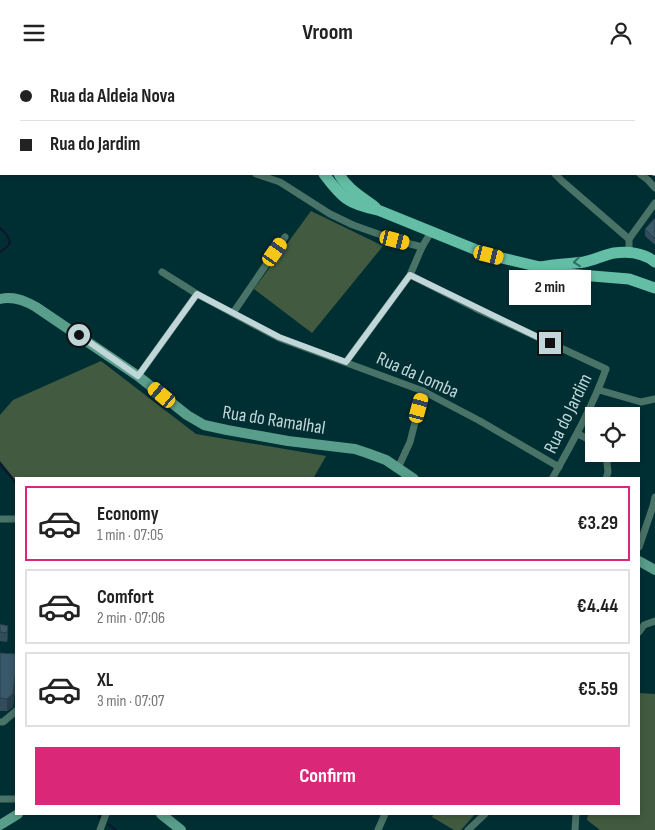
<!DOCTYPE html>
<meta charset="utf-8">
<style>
:root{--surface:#fff;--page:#f2f2f2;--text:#222;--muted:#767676;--line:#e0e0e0;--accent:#db2777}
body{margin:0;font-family:"Sofia Sans Condensed",sans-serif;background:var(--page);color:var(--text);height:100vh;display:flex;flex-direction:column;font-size:19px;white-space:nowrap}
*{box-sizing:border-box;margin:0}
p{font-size:16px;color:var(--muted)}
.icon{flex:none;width:28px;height:28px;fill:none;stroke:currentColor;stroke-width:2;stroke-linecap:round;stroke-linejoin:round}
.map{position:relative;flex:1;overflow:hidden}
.side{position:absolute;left:15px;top:412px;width:625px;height:338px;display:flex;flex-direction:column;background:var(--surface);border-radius:0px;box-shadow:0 2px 8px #0003}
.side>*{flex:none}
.guide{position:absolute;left:0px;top:0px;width:655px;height:110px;box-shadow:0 2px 8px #0003;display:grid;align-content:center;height:110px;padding:0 20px;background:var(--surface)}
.buttons{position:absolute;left:585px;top:342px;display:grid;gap:10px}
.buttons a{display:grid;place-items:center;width:55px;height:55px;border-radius:0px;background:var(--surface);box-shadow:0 2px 8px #0003;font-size:25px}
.end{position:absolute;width:22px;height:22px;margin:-11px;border:6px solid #c0d6d8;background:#111;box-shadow:0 0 0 2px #111}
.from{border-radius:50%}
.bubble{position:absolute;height:35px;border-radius:0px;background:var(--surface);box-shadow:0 2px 8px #0003;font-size:16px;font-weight:700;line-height:35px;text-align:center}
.car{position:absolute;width:15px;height:30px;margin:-15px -8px;border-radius:6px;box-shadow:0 0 4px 1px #0007;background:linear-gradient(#f5c518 24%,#345 0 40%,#f5c518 0 76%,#345 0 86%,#f5c518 0)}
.guide b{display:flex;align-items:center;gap:18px;height:48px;font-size:19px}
.guide b+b{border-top:1px solid var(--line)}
.guide i{width:12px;height:12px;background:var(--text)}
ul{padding:9px 0 0;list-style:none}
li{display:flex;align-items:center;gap:15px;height:75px;margin:0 10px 8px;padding:0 10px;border:2px solid var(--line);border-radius:0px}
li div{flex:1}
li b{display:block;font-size:19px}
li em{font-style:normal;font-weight:700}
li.current{border-color:var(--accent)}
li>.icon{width:45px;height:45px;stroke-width:1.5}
.button{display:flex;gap:10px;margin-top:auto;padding:10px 20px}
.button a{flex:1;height:58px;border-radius:0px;background:var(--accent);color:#fff;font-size:20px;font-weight:700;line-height:58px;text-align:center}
header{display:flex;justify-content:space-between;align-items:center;height:65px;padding:0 20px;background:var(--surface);font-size:22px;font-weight:700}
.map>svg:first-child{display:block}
</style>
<header><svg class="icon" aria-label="menu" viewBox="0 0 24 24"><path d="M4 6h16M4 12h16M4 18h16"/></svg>Vroom<svg class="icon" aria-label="person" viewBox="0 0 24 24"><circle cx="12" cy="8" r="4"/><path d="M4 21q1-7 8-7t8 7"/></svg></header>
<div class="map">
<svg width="655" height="765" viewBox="0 0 655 765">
<rect width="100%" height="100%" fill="#002f33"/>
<g fill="#425b40">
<path d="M311 146 383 181 312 268 254 224Z"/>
<path d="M101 296 196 369 326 391 313 414H16V416L0 396V350L13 335Z"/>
<path d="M639 628 655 629V765H600L587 755 588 749H639Z"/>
<path d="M434 749H475L461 765H454L432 752Z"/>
</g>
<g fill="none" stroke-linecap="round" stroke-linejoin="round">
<g stroke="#0c162f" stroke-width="2">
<path d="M36 1 37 0"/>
<path d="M1 31V30"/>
<path d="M0 163 7 170 10 177 8 181 0 187"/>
<path d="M0 399 16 418"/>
<path d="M99 753 101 749"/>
<path d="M108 759 116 765"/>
</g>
<g stroke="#4a7367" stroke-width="7">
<path d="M0 76H1"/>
<path d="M256 109 280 117 330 149 353 160 395 175 422 182"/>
<path d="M555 109 562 116 629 174V188"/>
<path d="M640 109 648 115 655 123"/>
<path d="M629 174 655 138"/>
<path d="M162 207 197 229 279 273 423 326 480 356 559 402"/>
<path d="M410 210 475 243 606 304C592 343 572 378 552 414"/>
<path d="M233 248 285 172"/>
<path d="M346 297 410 210 422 182 431 167"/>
<path d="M138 311 197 229"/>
<path d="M599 325 641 337 655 334"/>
<path d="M578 369 594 377"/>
<path d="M606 389 608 407 606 414"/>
<path d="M398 403 410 377 423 326"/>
<path d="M0 454H16"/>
<path d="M639 482 653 441 655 432"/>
<path d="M639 567 644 560 655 556"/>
<path d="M0 657H3L16 646"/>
<path d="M0 734H16"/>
<path d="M100 765 106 749"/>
<path d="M378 765 385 749"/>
<path d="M468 765 485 749"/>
<path d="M575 765 576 749"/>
</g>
<g stroke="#599e8a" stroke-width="10">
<path d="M0 234C13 231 24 235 36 242L138 311 187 350 204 360 227 365 288 376 355 384 367 388 386 395 414 414"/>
<path d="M639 496 655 505"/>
<path d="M161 749 181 765"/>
<path d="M0 760 18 749"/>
</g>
<g stroke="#64bea5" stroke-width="11">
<path d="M429 1 430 0"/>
<path d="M0 37H1"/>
<path d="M324 109C342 133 348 139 378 145L489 190 540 202 556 208 629 214 655 223"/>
<path d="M339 109C347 124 362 132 375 142"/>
<path d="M541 202C555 199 570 199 584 197 594 195 604 190 614 188 628 186 644 188 655 197"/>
</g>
<g stroke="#6ddcbe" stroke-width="12">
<path d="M535 0 536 1"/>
<path d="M551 0 553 1"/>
<path d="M414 1 415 0"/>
<path d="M617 1V0"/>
<path d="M654 91 655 92"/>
<path d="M654 104 655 105"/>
</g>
</g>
<g fill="#314c5b">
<path d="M655 153V180L645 171V164Z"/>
<path d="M0 559 8 570 7 577 0 576Z"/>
<path d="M0 588 16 589V615L13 642 7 646H0Z"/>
</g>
<g fill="#283e4a">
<path d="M8 561V570L7 577V568Z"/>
<path d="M16 603V615L13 642 7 646V634Z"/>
</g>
<g fill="#39586a" stroke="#283e4a">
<path d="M655 153V174L645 164Z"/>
<path d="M0 559 8 561 7 568 0 567Z"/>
<path d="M0 588 16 589V603L13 629 7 634 0 633Z"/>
</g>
<defs><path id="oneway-chevron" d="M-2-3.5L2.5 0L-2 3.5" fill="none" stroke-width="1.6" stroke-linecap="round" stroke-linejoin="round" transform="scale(1.25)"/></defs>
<use stroke="#2d6f66" href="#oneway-chevron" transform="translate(577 197) rotate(174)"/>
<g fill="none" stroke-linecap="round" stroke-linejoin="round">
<path stroke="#c0d6d8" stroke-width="6" d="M79 270 138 311 197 229 279 272 346 297 410 210 550 278"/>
</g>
<g text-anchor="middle" stroke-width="5" stroke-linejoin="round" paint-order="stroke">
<g font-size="19" fill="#c0d6d8" stroke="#002f33">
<text transform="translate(418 309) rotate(24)" y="7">Rua da Lomba</text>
<text transform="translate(567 348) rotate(-64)" y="7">Rua do Jardim</text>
<text transform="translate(274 354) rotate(9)" y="7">Rua do Ramalhal</text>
</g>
</g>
</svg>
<div class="buttons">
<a><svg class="icon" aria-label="locate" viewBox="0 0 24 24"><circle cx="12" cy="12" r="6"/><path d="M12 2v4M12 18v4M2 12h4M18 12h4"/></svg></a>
</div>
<i class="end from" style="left:79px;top:270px"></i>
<i class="end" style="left:550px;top:278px"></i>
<div class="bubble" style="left:509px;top:205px;width:82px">2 min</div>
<i class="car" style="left:395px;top:175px;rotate:104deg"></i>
<i class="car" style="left:275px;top:187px;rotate:35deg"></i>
<i class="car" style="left:489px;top:190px;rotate:104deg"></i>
<i class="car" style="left:162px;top:330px;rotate:310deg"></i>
<i class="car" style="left:419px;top:343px;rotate:15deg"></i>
<div class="guide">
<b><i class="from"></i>Rua da Aldeia Nova</b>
<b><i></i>Rua do Jardim</b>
</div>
<section class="side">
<ul>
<li class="current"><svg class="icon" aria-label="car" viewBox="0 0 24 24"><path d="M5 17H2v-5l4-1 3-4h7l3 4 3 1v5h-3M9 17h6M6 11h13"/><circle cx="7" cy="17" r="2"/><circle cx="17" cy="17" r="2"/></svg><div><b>Economy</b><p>1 min · 07:05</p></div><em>€3.29</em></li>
<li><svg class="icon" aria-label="car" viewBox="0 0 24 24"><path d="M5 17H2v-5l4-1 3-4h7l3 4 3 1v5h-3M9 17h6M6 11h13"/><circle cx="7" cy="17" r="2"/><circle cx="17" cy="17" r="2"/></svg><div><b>Comfort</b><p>2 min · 07:06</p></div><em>€4.44</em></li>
<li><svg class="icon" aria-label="car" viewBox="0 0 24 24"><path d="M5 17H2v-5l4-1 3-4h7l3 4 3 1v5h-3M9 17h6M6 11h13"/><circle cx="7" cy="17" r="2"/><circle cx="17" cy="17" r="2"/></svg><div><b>XL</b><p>3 min · 07:07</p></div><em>€5.59</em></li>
</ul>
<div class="button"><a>Confirm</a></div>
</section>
</div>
